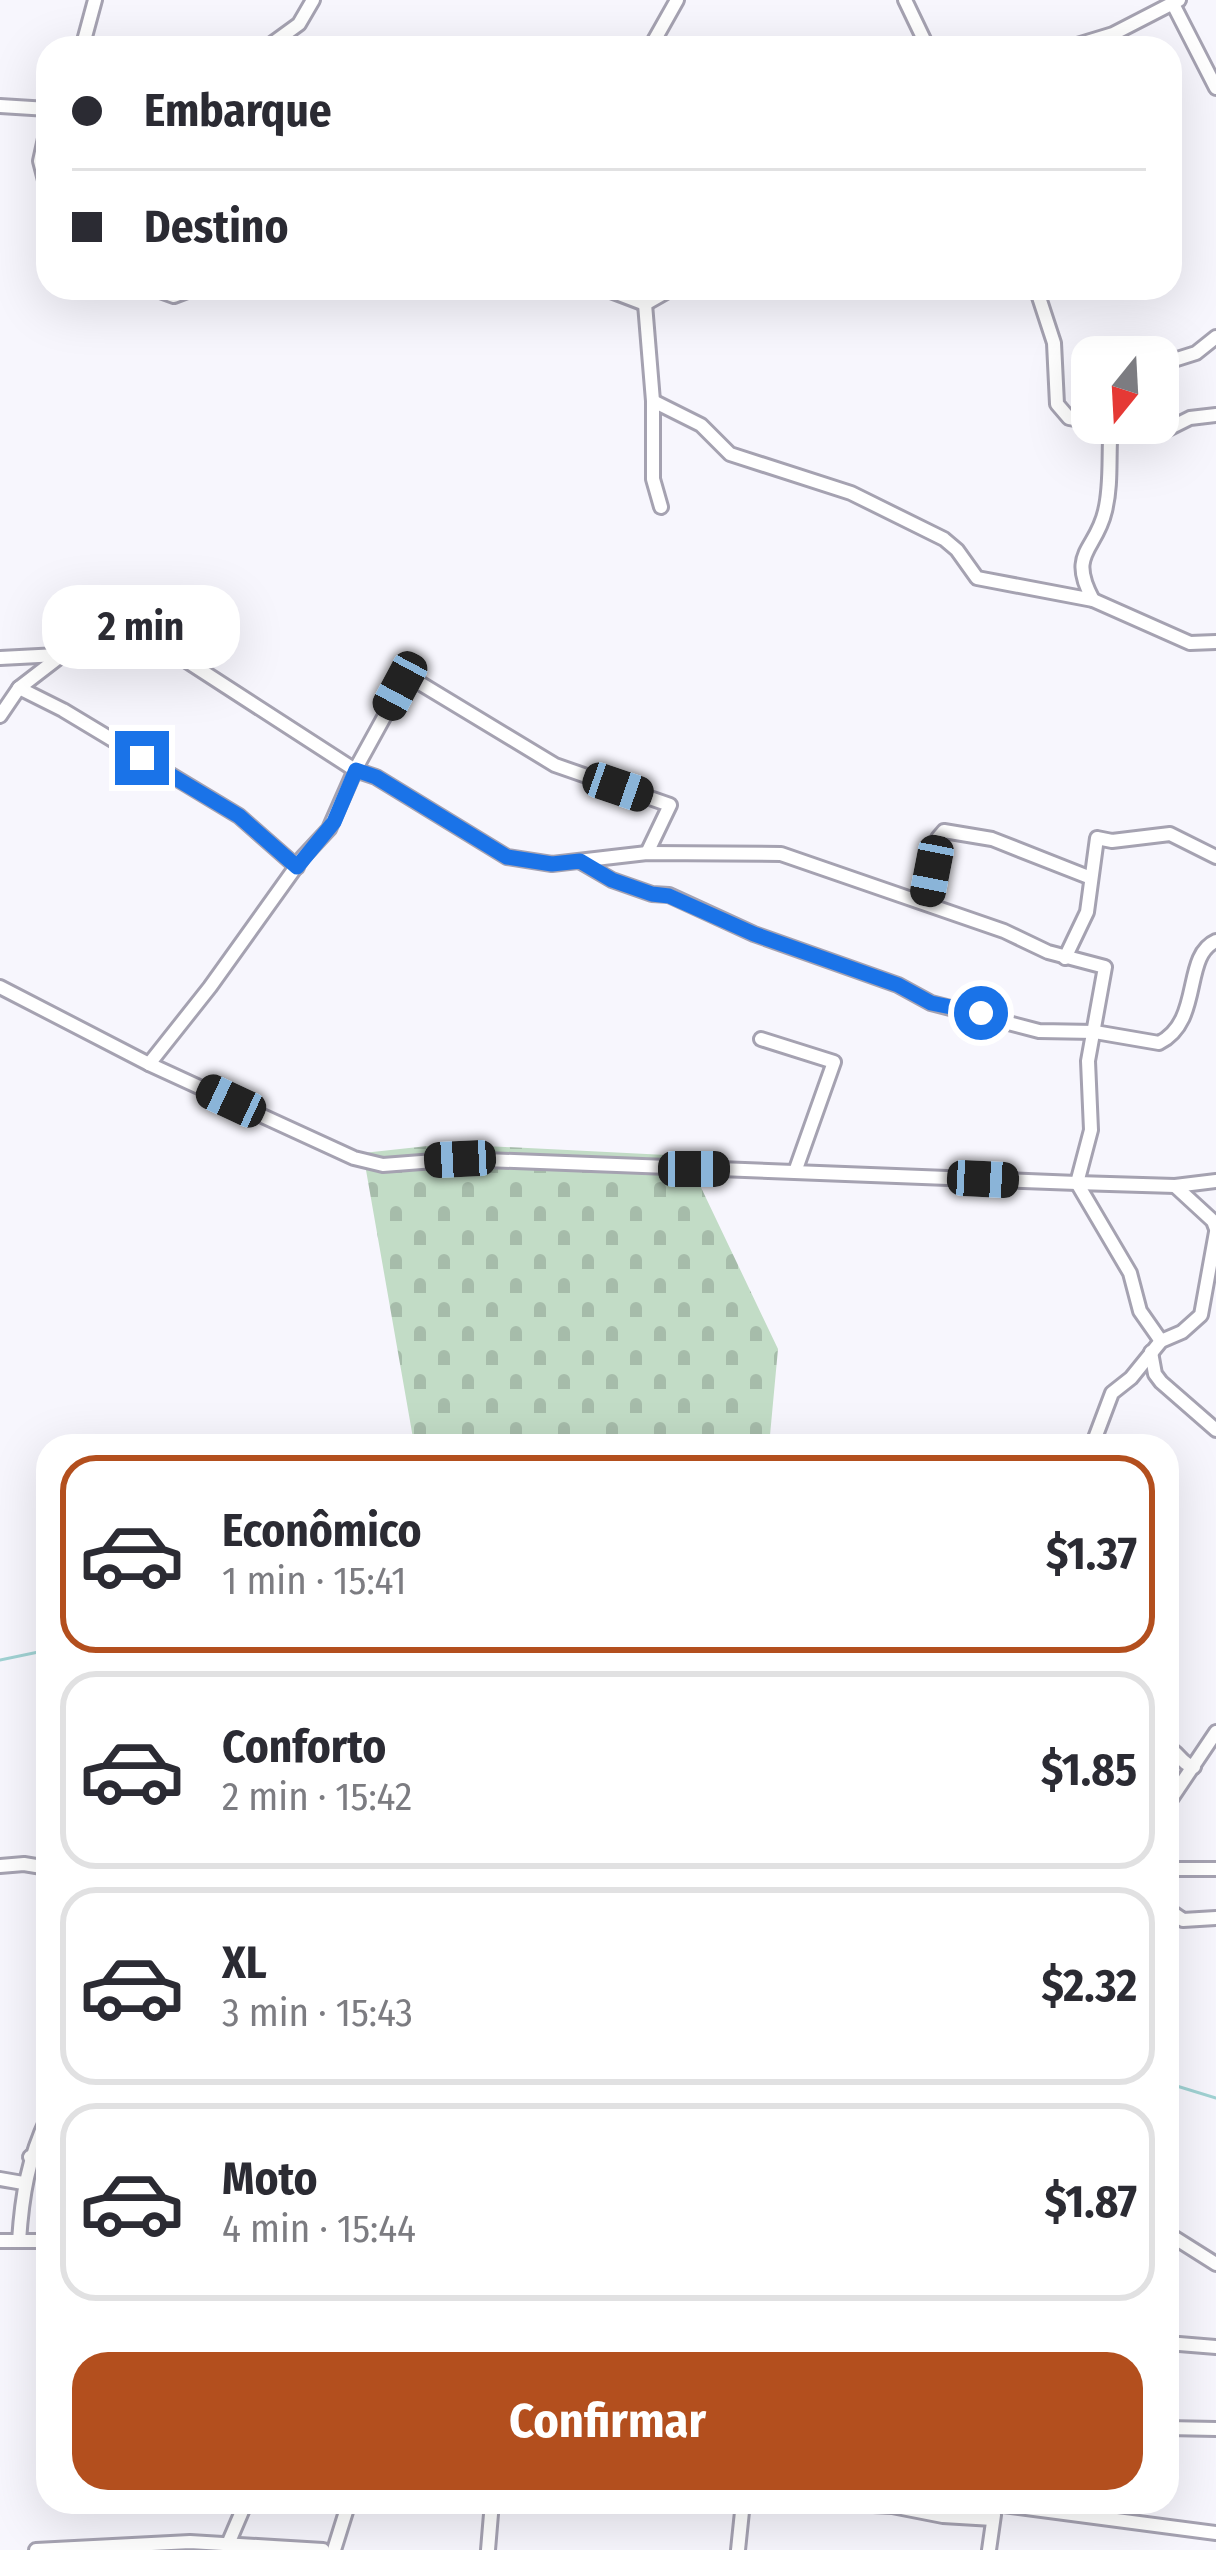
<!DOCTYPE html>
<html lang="pt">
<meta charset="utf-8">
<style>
:root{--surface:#fff;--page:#f2f2f3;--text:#2b2b33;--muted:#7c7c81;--line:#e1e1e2;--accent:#b34f1e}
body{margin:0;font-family:"Fira Sans Condensed",sans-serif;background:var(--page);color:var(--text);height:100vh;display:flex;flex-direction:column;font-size:45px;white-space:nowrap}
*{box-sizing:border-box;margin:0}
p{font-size:39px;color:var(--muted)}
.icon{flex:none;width:66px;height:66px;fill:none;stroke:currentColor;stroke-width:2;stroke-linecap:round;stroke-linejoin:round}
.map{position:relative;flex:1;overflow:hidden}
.panel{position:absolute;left:36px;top:1434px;width:1143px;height:1080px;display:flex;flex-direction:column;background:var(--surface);border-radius:36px;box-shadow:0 12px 48px #0002}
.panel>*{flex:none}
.hud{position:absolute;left:36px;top:36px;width:1146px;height:264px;border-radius:36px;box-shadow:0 12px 48px #0002;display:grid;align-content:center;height:264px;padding:0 36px;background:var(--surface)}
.needle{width:78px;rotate:198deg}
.fabs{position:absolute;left:1071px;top:336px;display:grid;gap:24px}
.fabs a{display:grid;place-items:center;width:108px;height:108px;border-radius:24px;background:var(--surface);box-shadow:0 12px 48px #0002;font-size:60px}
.end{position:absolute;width:54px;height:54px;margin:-27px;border:15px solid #1a73e8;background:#fff;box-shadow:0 0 0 6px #fff}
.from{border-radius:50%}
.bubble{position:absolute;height:84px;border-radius:36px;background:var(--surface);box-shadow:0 12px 48px #0002;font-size:39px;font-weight:700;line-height:84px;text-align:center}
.car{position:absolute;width:36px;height:72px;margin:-36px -18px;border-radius:15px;box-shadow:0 0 9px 3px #0007;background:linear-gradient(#222 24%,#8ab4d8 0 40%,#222 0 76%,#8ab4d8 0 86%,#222 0)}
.hud b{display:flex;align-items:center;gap:42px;height:114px;font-size:45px}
.hud b+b{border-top:3px solid var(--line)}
.hud i{width:30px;height:30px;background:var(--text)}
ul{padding:21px 0 0;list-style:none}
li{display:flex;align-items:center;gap:36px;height:198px;margin:0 24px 18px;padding:0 12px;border:6px solid var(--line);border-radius:36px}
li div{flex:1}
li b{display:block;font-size:45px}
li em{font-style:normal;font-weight:700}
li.current{border-color:var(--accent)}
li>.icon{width:108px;height:108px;stroke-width:1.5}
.primary-button{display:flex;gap:24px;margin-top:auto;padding:24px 36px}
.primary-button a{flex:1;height:138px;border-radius:36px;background:var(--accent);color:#fff;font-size:48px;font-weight:700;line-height:138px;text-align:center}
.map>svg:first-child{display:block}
</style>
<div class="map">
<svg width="1216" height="2550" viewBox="0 0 1216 2550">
<defs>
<pattern id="cemetery-stones" width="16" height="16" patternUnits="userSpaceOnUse" patternTransform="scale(3)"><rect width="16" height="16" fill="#c2dcc6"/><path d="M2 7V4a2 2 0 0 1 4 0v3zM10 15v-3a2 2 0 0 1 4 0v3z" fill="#a6bcaa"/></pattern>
</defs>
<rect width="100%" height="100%" fill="#f7f6fd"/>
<path fill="url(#cemetery-stones)" d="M446 1144 686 1156 778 1349 769 1446H409L413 1438 363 1153Z"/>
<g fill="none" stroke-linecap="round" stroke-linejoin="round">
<g stroke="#a0d2d3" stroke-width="3">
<path d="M0 1660 48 1650"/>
<path d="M1167 2083 1216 2098"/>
</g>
<g stroke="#a5a2b1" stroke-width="18">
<g id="street">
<path d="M905 0 928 48"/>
<path d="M1173 4 1216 88"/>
<path d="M82 48 95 0"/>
<path d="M266 48 299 24 313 0"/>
<path d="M650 48 677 0"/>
<path d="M1067 48 1113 34 1179 0"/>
<path d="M0 106 48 109"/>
<path d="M48 125 40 161 48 192"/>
<path d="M152 288 174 296 195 288"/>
<path d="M603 288 645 304 673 288"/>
<path d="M1036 288 1054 343 1057 404 1069 418 1158 434 1190 418 1216 415"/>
<path d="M645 304 653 401V479L661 507"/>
<path d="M1158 365 1196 353 1216 337"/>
<path d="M653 401 701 425 730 454 851 493 944 539 957 550 977 578 1093 600 1190 643 1216 642"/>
<path d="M1093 600C1067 552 1096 551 1105 511 1112 483 1108 453 1111 424"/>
<path d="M0 658 58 655"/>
<path d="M19 688 63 710 239 816 297 867"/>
<path d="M0 716 19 688 110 618 182 658 355 770 376 777 507 857 552 864 647 853 781 854 1004 931 1048 952 1105 967 1088 1061 1091 1130 1077 1183 1130 1273 1140 1311 1161 1341"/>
<path d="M581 862 612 880 652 894 669 895 754 934 898 985 931 1003 1039 1031 1095 1032 1159 1043C1203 1021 1182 956 1216 941"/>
<path d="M925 903 938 838 944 831 992 839 1091 878"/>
<path d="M1065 958 1087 912 1097 838 1112 841 1170 834 1216 857"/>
<path d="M0 987 149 1064 354 1158 383 1165 460 1159 1077 1183 1175 1186 1216 1181"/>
<path d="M761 1039 834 1062 796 1169"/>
<path d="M149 1064 210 987 303 857 329 829 355 770 405 679H413L555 765 670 805 647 853"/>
<path d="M1175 1186 1213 1221 1216 1229"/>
<path d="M1151 1352 1155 1374 1161 1382 1216 1430"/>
<path d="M1092 1446 1112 1393 1131 1378 1161 1341 1182 1332 1201 1315 1216 1232"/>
<path d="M1167 1747C1179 1752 1181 1764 1194 1767"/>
<path d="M1167 1805 1216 1732"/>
<path d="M0 1866 24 1864 48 1868"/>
<path d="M1167 1869H1216"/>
<path d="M1167 1909 1183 1920 1216 1918"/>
<path d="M30 2157 48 2154"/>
<path d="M0 2179 23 2183"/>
<path d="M1167 2233 1216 2264"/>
<path d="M0 2241H48"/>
<path d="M19 2241C22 2195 28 2159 48 2117"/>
<path d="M1167 2343 1216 2347"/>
<path d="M1167 2428 1216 2429"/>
<path d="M817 2502 892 2506 943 2516 993 2519"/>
<path d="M995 2504 1216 2533"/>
<path d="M228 2544 246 2502"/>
<path d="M36 2550 190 2542 323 2550"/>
<path d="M334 2550 349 2502"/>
<path d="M488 2550 492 2502"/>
<path d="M738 2550 743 2502"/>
<path d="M989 2550 994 2515"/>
</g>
</g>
<use href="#street" stroke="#fff" stroke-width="12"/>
</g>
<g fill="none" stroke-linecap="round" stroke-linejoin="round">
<path stroke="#1a73e8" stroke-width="15" d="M142 758 239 816 297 867 334 822 356 770 376 777 507 857 552 864 580 861 612 880 652 894 669 896 754 934 898 985 931 1003 981 1013"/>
</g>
</svg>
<div class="fabs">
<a><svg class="needle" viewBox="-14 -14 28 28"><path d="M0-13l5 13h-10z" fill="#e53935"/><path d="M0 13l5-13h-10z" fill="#7c7c81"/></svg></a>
</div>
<i class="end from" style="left:981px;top:1013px"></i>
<i class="end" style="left:142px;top:758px"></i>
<div class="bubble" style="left:42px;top:585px;width:198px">2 min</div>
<i class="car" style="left:400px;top:686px;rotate:208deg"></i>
<i class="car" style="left:618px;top:787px;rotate:109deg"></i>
<i class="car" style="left:932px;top:871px;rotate:191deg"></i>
<i class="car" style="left:231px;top:1101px;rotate:295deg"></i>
<i class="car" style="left:460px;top:1159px;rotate:267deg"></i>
<i class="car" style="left:694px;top:1169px;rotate:90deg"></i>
<i class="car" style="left:983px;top:1179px;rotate:93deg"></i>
<div class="hud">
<b><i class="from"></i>Embarque</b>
<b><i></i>Destino</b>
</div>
<section class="panel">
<ul>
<li class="current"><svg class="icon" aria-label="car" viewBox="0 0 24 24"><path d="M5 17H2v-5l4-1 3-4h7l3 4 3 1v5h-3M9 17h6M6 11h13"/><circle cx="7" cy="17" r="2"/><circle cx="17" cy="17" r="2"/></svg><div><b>Econômico</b><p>1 min · 15:41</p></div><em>$1.37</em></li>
<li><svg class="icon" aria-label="car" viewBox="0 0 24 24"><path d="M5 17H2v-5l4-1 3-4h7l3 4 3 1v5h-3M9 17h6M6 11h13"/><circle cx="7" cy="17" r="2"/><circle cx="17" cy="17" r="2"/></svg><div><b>Conforto</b><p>2 min · 15:42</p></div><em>$1.85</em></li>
<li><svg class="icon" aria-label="car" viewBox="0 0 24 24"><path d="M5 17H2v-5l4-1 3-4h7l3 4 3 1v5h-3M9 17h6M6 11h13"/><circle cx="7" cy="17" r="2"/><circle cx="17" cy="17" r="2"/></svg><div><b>XL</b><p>3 min · 15:43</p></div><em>$2.32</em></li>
<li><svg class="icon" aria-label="car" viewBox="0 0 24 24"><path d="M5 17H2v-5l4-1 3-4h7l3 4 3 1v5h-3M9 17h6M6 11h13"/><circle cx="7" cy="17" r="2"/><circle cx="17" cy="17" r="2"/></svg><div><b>Moto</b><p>4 min · 15:44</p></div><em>$1.87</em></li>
</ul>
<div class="primary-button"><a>Confirmar</a></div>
</section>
</div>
